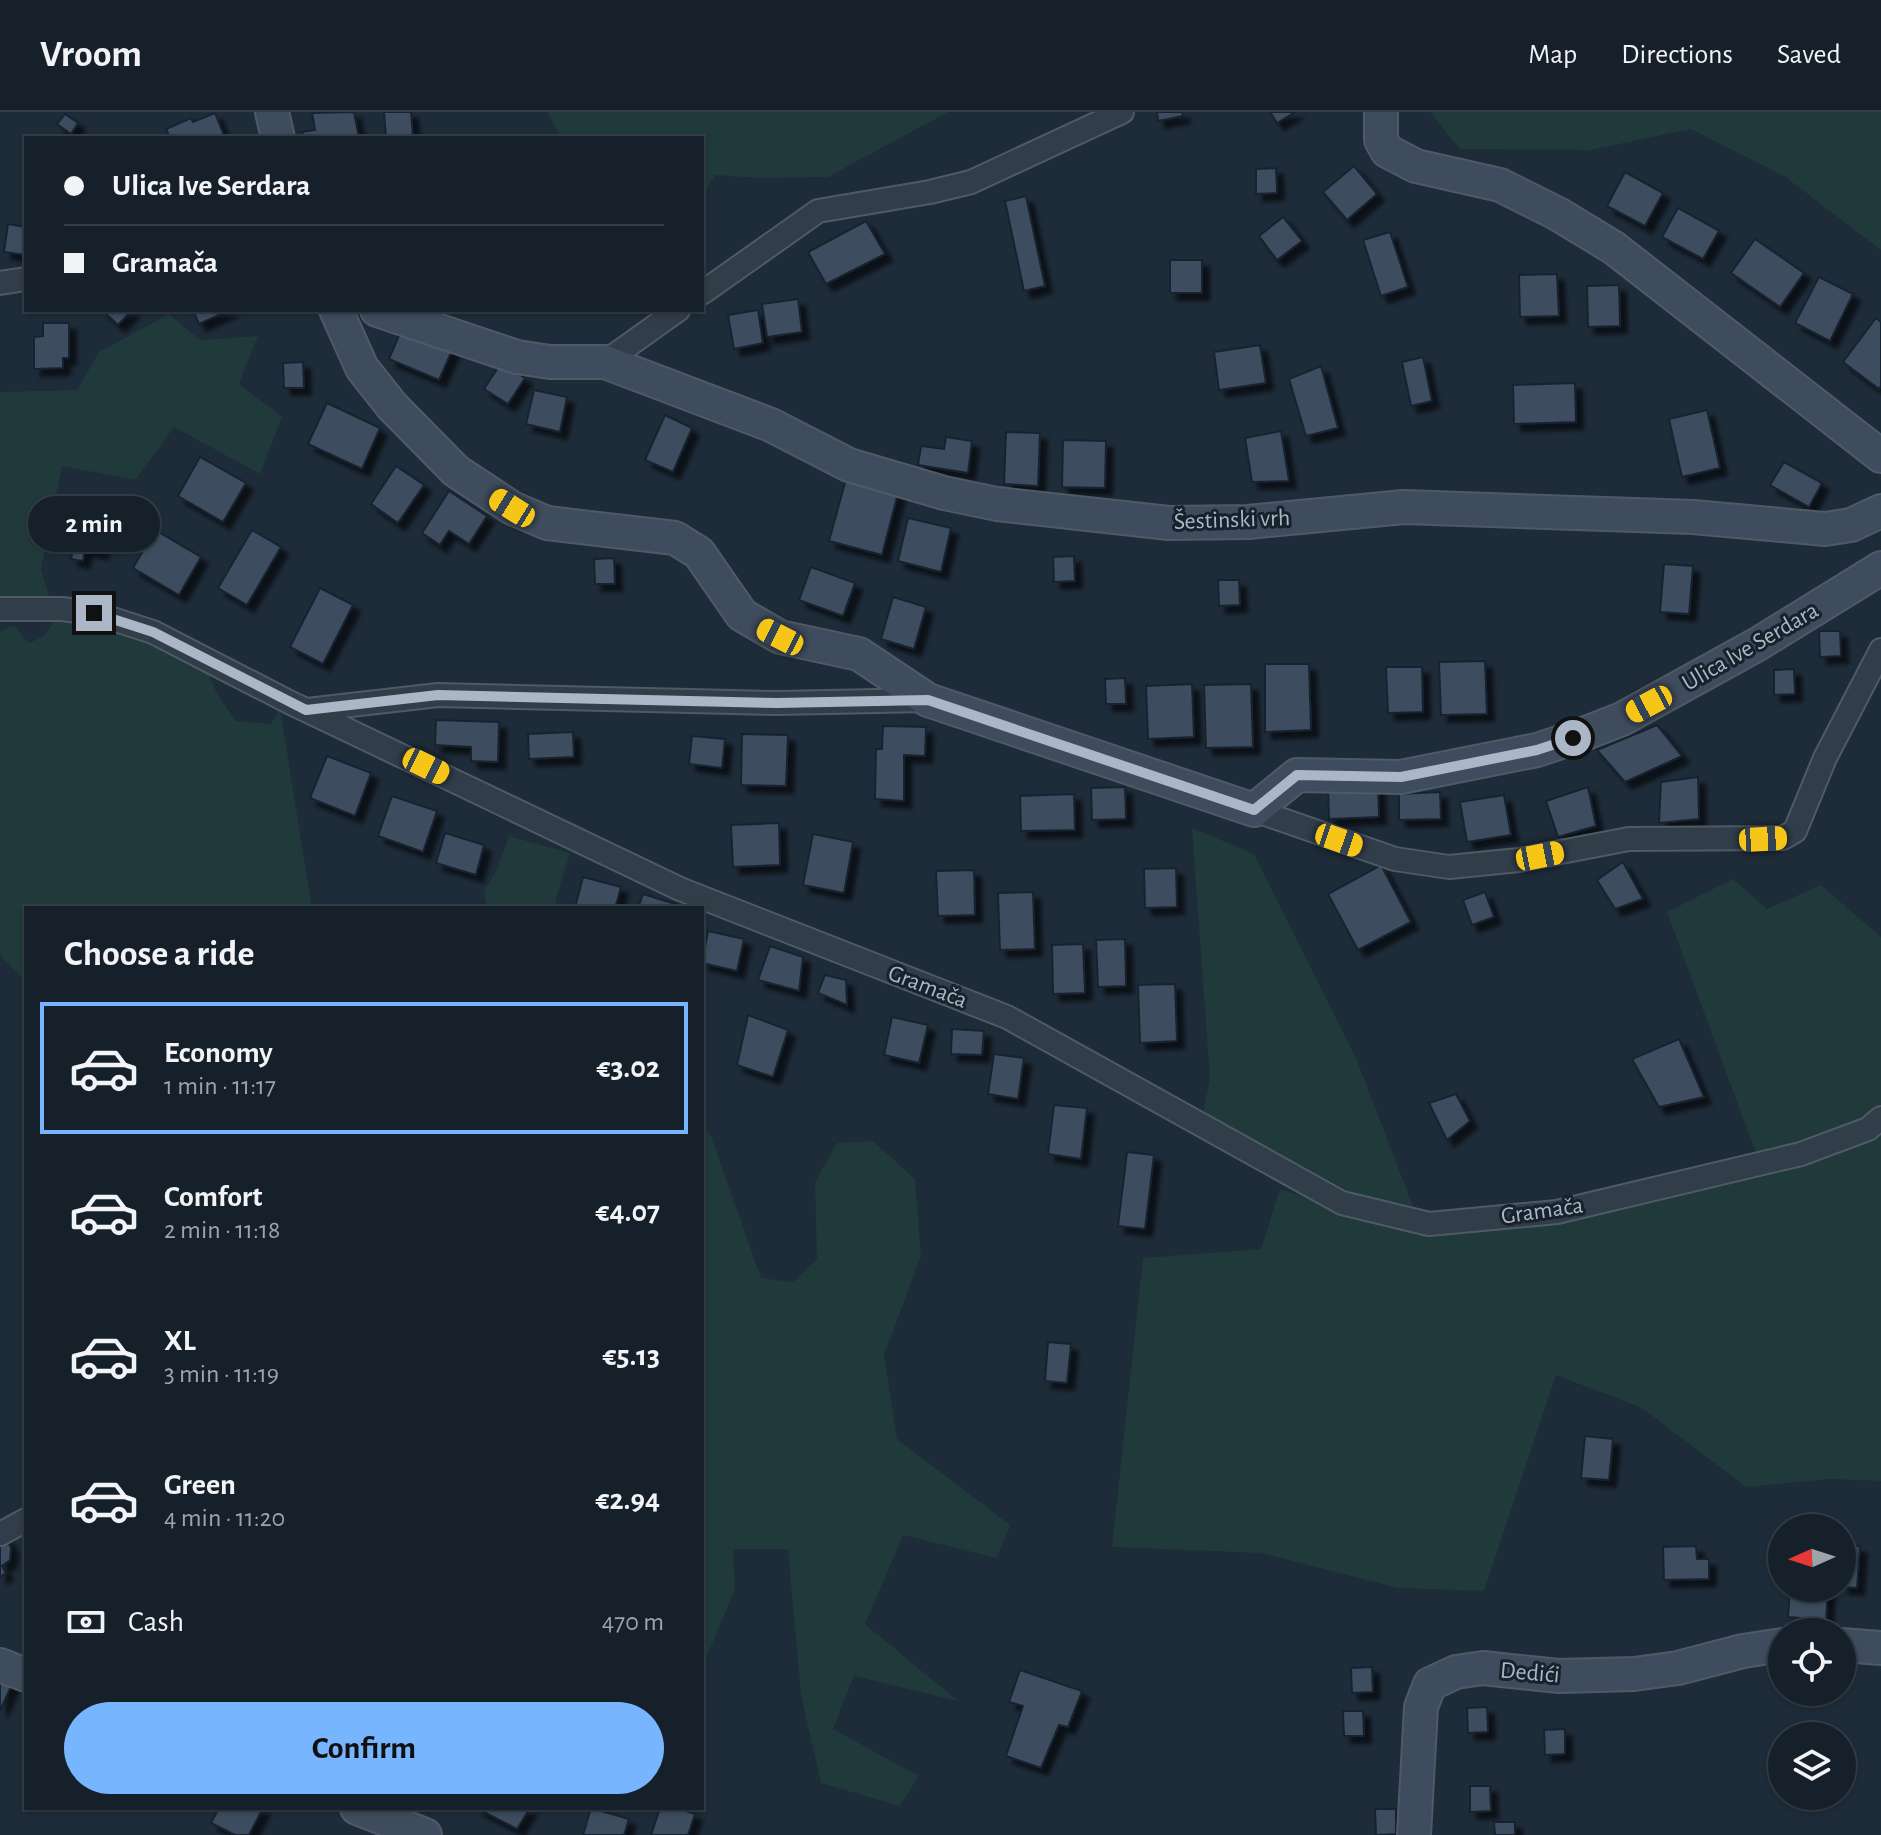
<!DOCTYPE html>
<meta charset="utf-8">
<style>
:root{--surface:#16202b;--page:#1f2833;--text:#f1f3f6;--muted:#9ea3a9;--line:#353e47;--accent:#78b5ff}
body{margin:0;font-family:"Alegreya Sans",sans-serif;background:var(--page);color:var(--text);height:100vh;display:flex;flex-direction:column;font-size:30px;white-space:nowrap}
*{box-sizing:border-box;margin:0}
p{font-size:26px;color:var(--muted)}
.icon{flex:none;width:44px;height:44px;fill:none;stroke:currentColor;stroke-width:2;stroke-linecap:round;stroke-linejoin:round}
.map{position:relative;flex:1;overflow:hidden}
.drawer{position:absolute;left:24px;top:794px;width:680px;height:904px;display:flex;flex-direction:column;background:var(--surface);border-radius:0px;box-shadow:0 2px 6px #0004,0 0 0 2px var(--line)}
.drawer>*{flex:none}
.top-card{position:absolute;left:24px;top:24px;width:680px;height:176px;border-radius:0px;box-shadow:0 2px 6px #0004,0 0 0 2px var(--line);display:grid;align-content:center;height:176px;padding:0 40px;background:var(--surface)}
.needle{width:52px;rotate:267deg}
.controls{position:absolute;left:1768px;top:1402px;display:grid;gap:16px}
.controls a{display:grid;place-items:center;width:88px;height:88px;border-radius:50%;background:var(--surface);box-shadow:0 2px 6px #0004,0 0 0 2px var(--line);font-size:40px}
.end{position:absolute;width:36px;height:36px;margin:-18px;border:10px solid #abb7c6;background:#111;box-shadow:0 0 0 4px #111}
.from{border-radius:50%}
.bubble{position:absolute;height:56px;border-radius:28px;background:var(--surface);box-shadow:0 2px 6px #0004,0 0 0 2px var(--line);font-size:26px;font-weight:600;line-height:56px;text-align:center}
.car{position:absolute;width:24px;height:48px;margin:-24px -12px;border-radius:10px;box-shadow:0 0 6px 2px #0007;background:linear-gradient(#f5c518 24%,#345 0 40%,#f5c518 0 76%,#345 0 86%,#f5c518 0)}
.top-card b{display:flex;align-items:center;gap:28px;height:76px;font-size:30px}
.top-card b+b{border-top:2px solid var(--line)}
.top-card i{width:20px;height:20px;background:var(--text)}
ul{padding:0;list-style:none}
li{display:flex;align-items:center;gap:24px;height:132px;margin:0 16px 12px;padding:0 24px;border:4px solid transparent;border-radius:0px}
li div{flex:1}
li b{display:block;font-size:30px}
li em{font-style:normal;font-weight:600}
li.on{border-color:var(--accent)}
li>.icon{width:72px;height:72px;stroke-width:1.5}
h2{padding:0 40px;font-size:36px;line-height:96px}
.pay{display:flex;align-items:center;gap:20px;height:88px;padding:0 40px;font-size:30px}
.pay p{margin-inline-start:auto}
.cta{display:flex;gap:16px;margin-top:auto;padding:16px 40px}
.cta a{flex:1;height:92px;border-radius:48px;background:var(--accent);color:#111;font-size:32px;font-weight:600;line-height:92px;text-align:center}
header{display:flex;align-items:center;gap:48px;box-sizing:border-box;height:112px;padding:0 40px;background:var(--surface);border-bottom:2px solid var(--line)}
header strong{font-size:38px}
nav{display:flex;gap:44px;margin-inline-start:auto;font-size:28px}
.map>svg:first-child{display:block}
</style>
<header>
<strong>Vroom</strong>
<nav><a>Map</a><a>Directions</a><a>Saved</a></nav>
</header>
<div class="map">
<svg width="1881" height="1723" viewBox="0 0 1881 1723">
<defs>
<filter id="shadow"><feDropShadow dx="7" dy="7" stdDeviation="2" flood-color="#0009"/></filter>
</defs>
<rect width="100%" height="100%" fill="#1e2b39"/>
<g fill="#20393a">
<path d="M547 0H948L828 65 758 66 715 63 702 84V26H562Z"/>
<path d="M1430 0H1881V138L1784 64 1691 17 1590 38 1460 37Z"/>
<path d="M169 202 200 228 258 224 239 272 282 305 260 362 174 315 135 368 62 354 41 457 50 486 0 484V280L77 278 99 240Z"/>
<path d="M56 507C110 508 161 539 208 561L217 582 236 609 271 612 280 597 312 796H26V869L0 843V519L14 514 29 531 44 524Z"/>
<path d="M1192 716 1254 742 1356 946 1413 1094 1356 1083 1203 1001 1210 967Z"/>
<path d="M509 724 570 741 555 790 566 796H487L484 779 496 759Z"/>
<path d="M1733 767 1767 797 1821 773 1881 825V1369L1829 1367 1746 1375 1642 1296 1556 1263 1484 1479 1398 1476 1261 1441 1112 1435 1143 1146 1261 1137 1280 1077 1424 1122 1573 1108 1764 1063 1667 800Z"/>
<path d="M702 1015 711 1024 761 1166 793 1170 817 1147 815 1070 837 1031 873 1029 915 1067 921 1144 884 1243 897 1327 1010 1413 997 1446 903 1423 865 1512 958 1589 854 1564 833 1617 919 1664 900 1694 821 1671 801 1583 788 1437H733L735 1478 702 1556Z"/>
</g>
<g fill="#3e4d5e" stroke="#192430" stroke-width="2" filter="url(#shadow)">
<path d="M354 0 359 26H303L302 20 315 18 312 1Z"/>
<path d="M384 0H411L413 24 386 26Z"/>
<path d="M1157 0H1182L1183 4 1158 9Z"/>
<path d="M1270 0H1295L1277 11Z"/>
<path d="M215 1 225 26H170L166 17 191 6 193 10Z"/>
<path d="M65 2 78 11 71 22 57 12Z"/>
<path d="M1354 54 1377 82 1347 108 1323 80Z"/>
<path d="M1276 56 1277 81 1256 82V57Z"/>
<path d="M1625 60 1663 81 1645 114 1607 94Z"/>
<path d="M1026 84 1045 174 1024 179 1005 89Z"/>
<path d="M1678 96 1719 119 1703 147 1662 125Z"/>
<path d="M1283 105 1302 129 1277 148 1259 124Z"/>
<path d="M866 109 885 142 826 172 808 140Z"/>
<path d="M8 112 26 115V143L4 140Z"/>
<path d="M1390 120 1408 175 1381 184 1363 128Z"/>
<path d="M1755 127 1804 161 1780 195 1731 161Z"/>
<rect x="1170" y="148" width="32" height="33"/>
<path d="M1557 162 1559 204 1520 205 1519 163Z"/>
<path d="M1819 165 1853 182 1830 229 1795 211Z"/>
<path d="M1619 173 1620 214 1588 215 1587 174Z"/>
<path d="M798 187 802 220 767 225 762 192Z"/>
<path d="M102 198H132L118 213Z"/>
<path d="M193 198H230L199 212Z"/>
<path d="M758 198 763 231 734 237 728 203Z"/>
<path d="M1876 206 1881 210V274L1879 277 1843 250Z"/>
<path d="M43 211H69V246H63V256L34 257V225L43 224Z"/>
<path d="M403 214 453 236 439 268 389 247Z"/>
<path d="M1260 233 1266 271 1219 278 1214 240Z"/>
<path d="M1423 245 1432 289 1411 294 1402 250Z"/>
<path d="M303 250 304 276H284L283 251Z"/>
<path d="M501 251 525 266 508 292 484 277Z"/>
<path d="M1321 254 1338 316 1306 324 1289 267Z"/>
<path d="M1575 271 1576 310 1514 312 1513 273Z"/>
<path d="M534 278 567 285 560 320 526 312Z"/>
<path d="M327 291 380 316 362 357 308 332Z"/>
<path d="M1707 298 1720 356 1682 365 1669 307Z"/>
<path d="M665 303 692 316 673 360 645 348Z"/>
<path d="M1281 319 1289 369 1252 370 1245 326Z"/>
<path d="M1006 320 1040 321 1038 374 1004 372Z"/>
<path d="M946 325 972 329 968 361 918 353 921 334 944 337Z"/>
<path d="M1063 328 1106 329 1105 376 1062 375Z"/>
<path d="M200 345 246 371 223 410 178 384Z"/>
<path d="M1784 350 1822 371 1809 395 1770 373Z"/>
<path d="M396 354 424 373 398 411 371 392Z"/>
<path d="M846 367 898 381 882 443 829 429Z"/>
<path d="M449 379 487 404 469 432 449 419 440 433 422 421Z"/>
<path d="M83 388 123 396 116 428 103 425 101 440 85 437 83 449 71 447Z"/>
<path d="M908 406 951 416 941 460 898 449Z"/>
<path d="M155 418 201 445 179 483 133 456Z"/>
<path d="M252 418 281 435 247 493 218 476Z"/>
<path d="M1074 444 1075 469 1054 470 1053 445Z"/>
<path d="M614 446 615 472H595L594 447Z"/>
<path d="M1664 452 1693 454 1689 502 1660 500Z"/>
<path d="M811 455 855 471 843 504 799 488Z"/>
<path d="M1218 468H1239L1240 493 1219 494Z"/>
<path d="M320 476 353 493 323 552 290 535Z"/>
<path d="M893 485 926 495 914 537 881 527Z"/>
<path d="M1819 519H1840L1841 544 1820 545Z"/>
<path d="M1485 549 1487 602 1441 603 1439 550Z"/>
<path d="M1265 552H1309L1311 618 1265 620Z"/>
<path d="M1386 555H1422L1423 600 1388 601Z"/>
<path d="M1794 557 1795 582 1774 583V558Z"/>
<path d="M1125 566 1126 592H1106L1105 567Z"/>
<path d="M1192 572 1194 625 1148 627 1146 574Z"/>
<path d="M1251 572 1253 635 1206 636 1204 573Z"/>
<path d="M436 608 499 610 498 650 471 649V635L435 633Z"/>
<path d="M1657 613 1682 644 1625 670 1597 638Z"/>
<path d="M883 614 926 615 925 644 904 643V689L875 687 876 637H882Z"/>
<path d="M573 620 574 645 529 647 528 622Z"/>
<path d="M742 622 788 623 786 674 741 673Z"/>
<path d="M692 624 725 627 722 656 689 652Z"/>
<path d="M327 644 371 661 355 704 310 686Z"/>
<path d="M1698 665 1699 707 1659 711 1661 670Z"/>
<path d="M1378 674 1379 705 1329 707 1328 676Z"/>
<path d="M1125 675 1126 707 1092 708 1091 676Z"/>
<path d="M1588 675 1596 714 1558 725 1546 689Z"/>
<path d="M1440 680 1441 707 1399 708V682Z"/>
<path d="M1074 682 1075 718 1021 719 1020 684Z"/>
<path d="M1504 683 1511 723 1467 730 1460 690Z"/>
<path d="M392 684 437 699 423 740 378 724Z"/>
<path d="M779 711 780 753 733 755 731 713Z"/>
<path d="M445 721 484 733 476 763 436 751Z"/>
<path d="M813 722 853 730 844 781 803 773Z"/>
<path d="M1623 750 1643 787 1615 797 1597 768Z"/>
<path d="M1381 753 1411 810 1358 838 1328 782Z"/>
<path d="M1176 756 1177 795 1145 796 1144 757Z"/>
<path d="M974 758 975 803 938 804 936 759Z"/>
<path d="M583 765 621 775 615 796H575Z"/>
<path d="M1033 780 1035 837 1000 838 998 781Z"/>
<path d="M1485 780 1494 805 1472 813 1463 788Z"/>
<path d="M643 782 688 796H638Z"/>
<path d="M708 819 744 827 737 859 702 851Z"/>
<path d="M1125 827 1126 874 1098 875 1096 828Z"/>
<path d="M1083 832 1085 881 1053 882 1052 833Z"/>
<path d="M770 834 803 845 799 879 758 868Z"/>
<path d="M825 863 846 868 847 893 818 881Z"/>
<path d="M1175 872 1177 929 1140 931 1138 873Z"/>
<path d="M748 903 788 918 773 965 737 953Z"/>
<path d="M892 905 928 913 919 951 884 943Z"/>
<path d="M952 917 984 919 982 943 951 942Z"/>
<path d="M1679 927 1704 985 1659 995 1632 947Z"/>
<path d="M994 942 1024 946 1018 987 988 982Z"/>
<path d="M1456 982 1470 1009 1447 1028 1429 991Z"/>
<path d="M1054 993 1087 996 1081 1047 1048 1042Z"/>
<path d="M1127 1040 1154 1043 1145 1117 1118 1114Z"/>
<path d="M1048 1230 1071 1232 1067 1271 1045 1269Z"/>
<path d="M1585 1324 1613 1327 1609 1368 1581 1366Z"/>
<path d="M6 1425 11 1436 10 1448 2 1454 6 1461 0 1465V1429Z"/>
<path d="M1842 1433 1860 1434 1857 1476 1842 1475Z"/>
<path d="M1696 1434 1697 1447H1709V1467L1664 1468 1663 1435Z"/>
<path d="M1790 1476H1828L1826 1508 1788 1505Z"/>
<path d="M1372 1555 1373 1580 1352 1581 1351 1556Z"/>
<path d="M1020 1558 1082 1579 1068 1615 1059 1613 1041 1656 1006 1644 1023 1594 1009 1590Z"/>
<path d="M0 1566 12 1572 0 1599Z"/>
<path d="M1487 1595 1488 1620 1468 1621 1467 1596Z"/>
<path d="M1343 1599H1363L1364 1624H1344Z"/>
<path d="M1565 1617V1642L1545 1643 1544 1618Z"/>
<path d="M1470 1674H1490L1491 1699 1470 1700Z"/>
<path d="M219 1696H263L249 1723H235L211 1711Z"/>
<path d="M476 1696H530L517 1717Z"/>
<path d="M591 1696 629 1707 624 1723H583Z"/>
<path d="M660 1696H677L695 1702 688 1723H651Z"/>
<path d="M1375 1697H1396V1722L1376 1723Z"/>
<path d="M1494 1710H1515V1723H1495Z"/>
</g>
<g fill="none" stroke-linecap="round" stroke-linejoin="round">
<g stroke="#4f5a67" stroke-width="26">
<g id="street">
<path d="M0 171 26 167"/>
<path d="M702 181 818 99 930 80 971 70 1122 0"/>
<path d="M605 250 678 198"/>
<path d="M0 497H62L94 501 153 520 289 590 680 777 1007 905 1342 1091 1429 1112 1557 1100 1801 1042 1868 1017 1881 1006"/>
<path d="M307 598 438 583 777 591 928 588"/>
<path d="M1254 698 1395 747 1449 755 1519 748 1629 727 1783 726 1795 719 1825 646 1881 538"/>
<path d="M0 1422 26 1408"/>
</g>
</g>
<g stroke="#4f5a67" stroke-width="36">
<g id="secondary">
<path d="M272 0 278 26"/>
<path d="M1381 0V28L1387 39 1416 54 1500 73 1558 102 1614 136 1881 344"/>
<path d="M336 198 362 256 392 294 456 359 512 396 547 411 675 426 699 441 742 503 780 525 859 542 928 588 1254 698 1297 663 1401 665 1537 638 1573 626 1622 607 1758 532 1881 456"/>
<path d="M377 198 517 245 550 250H605L771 313 849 353 944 381 997 392 1169 411 1248 410 1404 395 1693 405 1825 417 1851 413 1881 399"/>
<path d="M1842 1533 1881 1536"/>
<path d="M0 1553 26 1563"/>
<path d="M357 1696 425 1723"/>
<path d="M1414 1723 1421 1595 1430 1572 1456 1560 1483 1556 1559 1564 1634 1562 1678 1556 1743 1539 1782 1533"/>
</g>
</g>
<use href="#street" stroke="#313d49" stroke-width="22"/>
<use href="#secondary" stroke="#3f4c5d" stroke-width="32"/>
</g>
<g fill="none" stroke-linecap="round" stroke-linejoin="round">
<path stroke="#abb7c6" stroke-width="10" d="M94 501 153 520 306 598 438 583 777 591 928 588 1254 698 1297 663 1401 665 1537 638 1573 626"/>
</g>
<g text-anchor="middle" stroke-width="6" stroke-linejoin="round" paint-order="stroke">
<g font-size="24" fill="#abb7c6" stroke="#17222d">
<text transform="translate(1232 407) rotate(-2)" y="8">Šestinski vrh</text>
<text transform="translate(1750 534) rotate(-30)" y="8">Ulica Ive Serdara</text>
<text transform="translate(928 874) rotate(21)" y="8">Gramača</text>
<text transform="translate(1542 1098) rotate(-8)" y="8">Gramača</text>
<text transform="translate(1530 1560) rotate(5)" y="8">Dedići</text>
</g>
</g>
</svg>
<div class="controls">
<a><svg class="needle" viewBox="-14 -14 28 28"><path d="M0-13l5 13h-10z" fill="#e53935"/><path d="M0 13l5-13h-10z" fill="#9ea3a9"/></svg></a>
<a><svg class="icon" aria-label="locate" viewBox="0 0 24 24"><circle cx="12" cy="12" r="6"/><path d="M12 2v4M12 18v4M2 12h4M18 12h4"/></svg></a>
<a><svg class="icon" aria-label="layers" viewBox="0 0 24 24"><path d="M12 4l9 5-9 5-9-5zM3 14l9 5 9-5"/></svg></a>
</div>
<i class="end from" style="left:1573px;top:626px"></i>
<i class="end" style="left:94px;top:501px"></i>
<div class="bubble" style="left:28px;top:384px;width:132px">2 min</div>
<i class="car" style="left:512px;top:396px;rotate:302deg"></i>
<i class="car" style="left:780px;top:525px;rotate:297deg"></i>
<i class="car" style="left:1649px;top:592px;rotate:242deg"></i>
<i class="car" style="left:426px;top:654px;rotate:116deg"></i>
<i class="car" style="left:1763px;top:727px;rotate:87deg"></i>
<i class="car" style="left:1339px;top:728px;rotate:109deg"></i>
<i class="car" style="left:1540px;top:744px;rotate:79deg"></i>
<div class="top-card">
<b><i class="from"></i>Ulica Ive Serdara</b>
<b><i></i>Gramača</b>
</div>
<section class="drawer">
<h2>Choose a ride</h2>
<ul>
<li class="on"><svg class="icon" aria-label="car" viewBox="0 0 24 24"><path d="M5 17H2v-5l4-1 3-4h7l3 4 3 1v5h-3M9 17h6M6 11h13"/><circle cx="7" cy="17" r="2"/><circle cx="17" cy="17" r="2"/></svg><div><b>Economy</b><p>1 min · 11:17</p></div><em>€3.02</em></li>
<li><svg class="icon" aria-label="car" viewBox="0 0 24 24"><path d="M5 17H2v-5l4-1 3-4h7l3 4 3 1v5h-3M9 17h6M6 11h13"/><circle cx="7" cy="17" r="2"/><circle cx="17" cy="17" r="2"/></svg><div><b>Comfort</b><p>2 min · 11:18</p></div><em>€4.07</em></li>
<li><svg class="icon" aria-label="car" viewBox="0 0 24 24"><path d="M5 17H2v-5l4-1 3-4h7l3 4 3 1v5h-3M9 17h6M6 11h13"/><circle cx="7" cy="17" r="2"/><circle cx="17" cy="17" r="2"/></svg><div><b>XL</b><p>3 min · 11:19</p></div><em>€5.13</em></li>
<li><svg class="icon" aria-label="car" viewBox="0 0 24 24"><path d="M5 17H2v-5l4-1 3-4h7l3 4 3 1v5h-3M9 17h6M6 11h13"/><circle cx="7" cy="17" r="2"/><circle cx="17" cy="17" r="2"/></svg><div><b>Green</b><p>4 min · 11:20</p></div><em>€2.94</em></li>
</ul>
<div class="pay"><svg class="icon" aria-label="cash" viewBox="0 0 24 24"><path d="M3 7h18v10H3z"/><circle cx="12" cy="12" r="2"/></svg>Cash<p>470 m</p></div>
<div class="cta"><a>Confirm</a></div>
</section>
</div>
